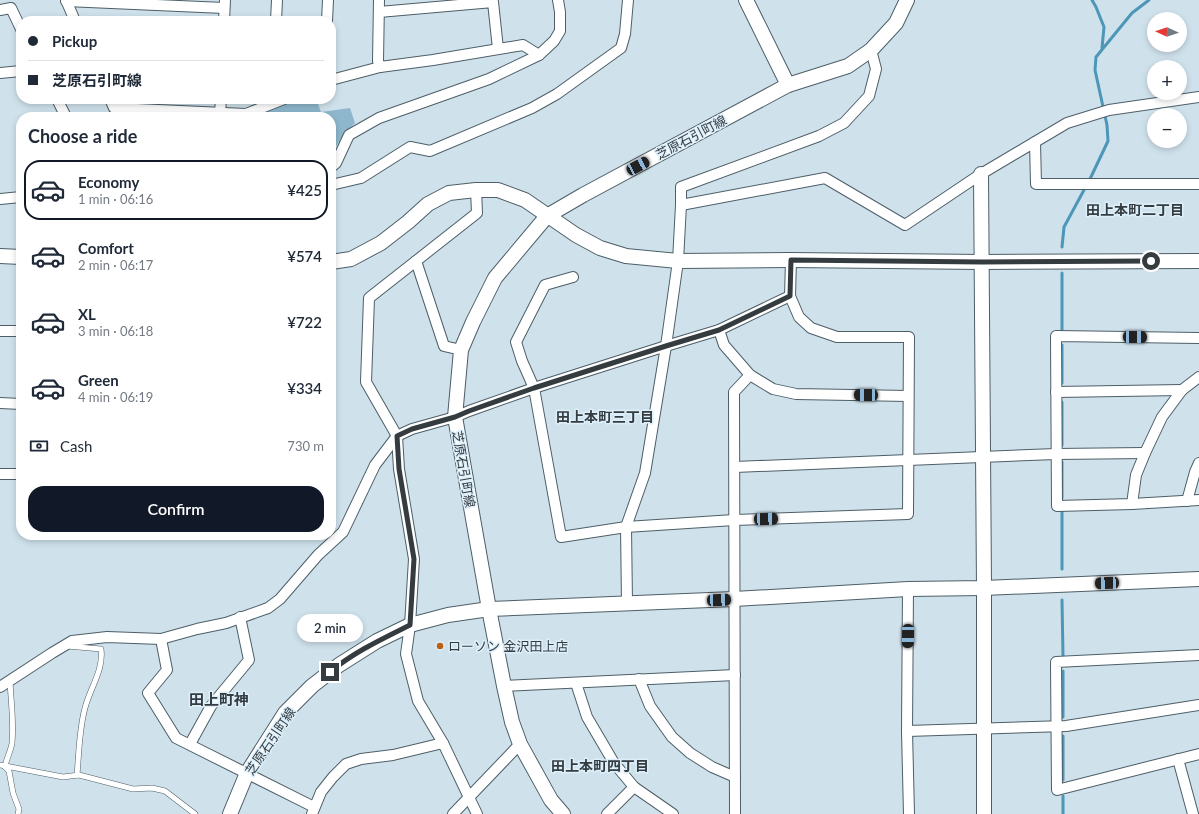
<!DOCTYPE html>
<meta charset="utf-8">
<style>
:root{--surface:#fff;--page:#f2f2f3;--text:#1f2937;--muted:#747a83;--line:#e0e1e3;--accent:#111827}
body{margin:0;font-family:Lato,"Noto Sans JP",sans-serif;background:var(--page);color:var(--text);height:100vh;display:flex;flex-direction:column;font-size:15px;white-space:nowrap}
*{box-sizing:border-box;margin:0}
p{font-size:13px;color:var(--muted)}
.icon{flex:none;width:22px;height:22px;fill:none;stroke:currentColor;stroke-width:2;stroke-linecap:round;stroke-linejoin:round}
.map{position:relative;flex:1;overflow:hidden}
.details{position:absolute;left:16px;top:112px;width:320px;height:428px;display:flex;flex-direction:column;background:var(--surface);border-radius:16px;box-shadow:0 2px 6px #0003}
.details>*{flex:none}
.guide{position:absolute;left:16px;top:16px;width:320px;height:88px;border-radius:16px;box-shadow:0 2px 6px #0003;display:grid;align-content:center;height:88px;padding:0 12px;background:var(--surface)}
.needle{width:26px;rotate:273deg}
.tools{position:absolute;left:1147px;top:12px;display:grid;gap:8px}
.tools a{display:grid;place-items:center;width:40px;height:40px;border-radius:50%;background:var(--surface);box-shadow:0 2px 6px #0003;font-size:20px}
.end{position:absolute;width:18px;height:18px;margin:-9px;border:5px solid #353c40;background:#fff;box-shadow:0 0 0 2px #fff}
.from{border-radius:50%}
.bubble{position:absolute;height:28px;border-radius:14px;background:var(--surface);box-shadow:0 2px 6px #0003;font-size:13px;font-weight:600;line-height:28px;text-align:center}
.car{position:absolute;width:12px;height:24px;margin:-12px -6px;border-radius:5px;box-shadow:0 0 3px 1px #0007;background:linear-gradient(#222 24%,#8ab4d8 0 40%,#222 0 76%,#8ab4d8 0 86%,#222 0)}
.guide b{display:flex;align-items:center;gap:14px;height:38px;font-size:15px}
.guide b+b{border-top:1px solid var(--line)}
.guide i{width:10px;height:10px;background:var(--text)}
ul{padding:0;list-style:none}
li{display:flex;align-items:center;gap:12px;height:60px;margin:0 8px 6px;padding:0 4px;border:2px solid transparent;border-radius:16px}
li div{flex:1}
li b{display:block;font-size:15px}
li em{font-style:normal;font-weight:600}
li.on{border-color:var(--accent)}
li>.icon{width:36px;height:36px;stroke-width:1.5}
h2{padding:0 12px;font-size:18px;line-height:48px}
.pay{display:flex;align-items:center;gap:10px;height:44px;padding:0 12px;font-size:15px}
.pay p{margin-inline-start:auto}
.action{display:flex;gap:8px;margin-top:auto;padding:8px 12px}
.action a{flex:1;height:46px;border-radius:16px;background:var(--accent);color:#fff;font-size:16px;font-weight:600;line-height:46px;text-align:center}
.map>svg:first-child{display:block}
</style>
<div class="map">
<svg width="1199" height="814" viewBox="0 0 1199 814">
<rect width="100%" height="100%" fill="#cfe2ec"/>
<path fill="#8eb7cd" d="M297 99H316L321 112 350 108 355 123 343 135 334 150 331 160V117H252L276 106Z"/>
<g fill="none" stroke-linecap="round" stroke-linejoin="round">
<g stroke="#4c96b8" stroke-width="3">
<path d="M1092 0 1096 7 1104 27 1102 48"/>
<path d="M1090 179 1108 141 1107 125 1095 70 1096 57 1132 13 1149 0"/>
<path d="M1062 247 1064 227 1084 190"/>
<path d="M1062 273V331"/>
<path d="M1062 383V345"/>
<path d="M1062 445V402"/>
<path d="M1062 498V462"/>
<path d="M1062 569V512"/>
<path d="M1062 600 1063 656"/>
<path d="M1063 717V671"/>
<path d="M1063 736V780"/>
<path d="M1063 796V814"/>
</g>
<g stroke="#4d5e67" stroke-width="6">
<g id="lane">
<path d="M67 646 101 649C104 670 90 688 85 708 79 730 79 753 77 775"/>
<path d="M10 681C11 702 14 723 12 743 11 751 6 759 5 767L9 771 13 793 19 809 18 814"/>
<path d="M0 765 63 777 79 775 133 789 152 788 165 791 195 814"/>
</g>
</g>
<g stroke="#4d5e67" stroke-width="12">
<g id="street">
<path d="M66 0 75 21"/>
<path d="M379 0 378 61 380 67"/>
<path d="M66 1 224 8"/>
<path d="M0 10 11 8 21 29"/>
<path d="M379 12 493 2 498 49"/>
<path d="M224 21 225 0"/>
<path d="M276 21 277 0"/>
<path d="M327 21 328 0"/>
<path d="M0 73 21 71"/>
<path d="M331 80 380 67 433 60 523 45 539 55"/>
<path d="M57 99 66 117"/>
<path d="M110 99 114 108 246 114 284 99"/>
<path d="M220 113 221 99"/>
<path d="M1035 142 1036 184H1199"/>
<path d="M331 167 336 163 349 135 379 118 489 79 539 55 554 41 560 31V12L558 0"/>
<path d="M331 185 361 178 410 147 430 151 532 108 557 94 621 48 625 34 628 0"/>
<path d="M476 190 477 213 369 298 366 382 397 436 399 469 414 559 410 625 406 654 418 701 443 743 477 814"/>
<path d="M0 199 21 197"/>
<path d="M681 205 825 178 905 225 981 174 1067 123 1109 110 1199 97"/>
<path d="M416 261 444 346 461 350"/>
<path d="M573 277 545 285 516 342 522 361 534 388 561 537 626 527 734 520 908 514 909 337H837L811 328 799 317 790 296 791 260"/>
<path d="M719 330 724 345 750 375 773 389 796 394 908 396"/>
<path d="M0 331H21"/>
<path d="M1199 338 1056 336 1057 506 1132 504 1199 500"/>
<path d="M1056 392 1182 390"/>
<path d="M0 403 21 404"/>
<path d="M735 467 1056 454 1145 453"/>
<path d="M0 474H21"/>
<path d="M1187 501 1195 472 1199 463"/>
<path d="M1132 504 1136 475 1145 453 1162 417 1182 390 1199 377"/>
<path d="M908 589 907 731 909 814"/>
<path d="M627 603 626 527 645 473 666 346 678 261 681 205V187L819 136 844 123 869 96 876 69 871 50"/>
<path d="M161 639 167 670 148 693 176 738 314 807"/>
<path d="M1199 655 1056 662 1057 790 1199 754"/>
<path d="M639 679 650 706 672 737 690 753 712 767 735 777"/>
<path d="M576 683 587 717 614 763 634 787 673 814"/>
<path d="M504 686 735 675"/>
<path d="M0 687 52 653 72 641 107 637 161 639 197 629 226 623 268 608 280 599 318 555 343 532 375 465 397 436 412 429 455 417 469 411 534 388 666 346 719 330 790 296"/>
<path d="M907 731 1066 726 1199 705"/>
<path d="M190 744 211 706 249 660 240 617"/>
<path d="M1178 759 1193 814"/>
<path d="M312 814 321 792 333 777 346 764 361 759 393 755 443 743"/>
<path d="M453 814 520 744"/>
<path d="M607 814 634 787"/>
<path d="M735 814 734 392 750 375"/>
</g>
</g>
<g stroke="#4d5e67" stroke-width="16">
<g id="secondary">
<path d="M746 0 788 85"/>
<path d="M981 174 984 588V814"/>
<path d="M0 256 21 257"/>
<path d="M331 262 351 259 381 243 408 222 428 204 449 193 476 190H498L525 200 576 235 600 248 626 256 678 261 791 260 982 262 1199 261"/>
<path d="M230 814 247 773 285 713 312 686 339 665 377 641 410 625 448 615 489 609 734 599 908 589 984 588 1199 579"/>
<path d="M563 814 551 800 520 744 512 722 504 686 489 609 455 417 461 350 473 322 495 278 547 216 583 195 788 85 848 66 871 50 896 23 907 0"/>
</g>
</g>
<use href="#lane" stroke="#fff" stroke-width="5"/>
<use href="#street" stroke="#fff" stroke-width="10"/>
<use href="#secondary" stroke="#fff" stroke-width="14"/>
</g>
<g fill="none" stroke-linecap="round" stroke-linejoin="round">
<path stroke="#353c40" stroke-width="5" d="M330 672C354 652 382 639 410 625L414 559 399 469 397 436 412 429 455 417 469 411 534 388 666 346 719 330 790 296 791 260 982 262 1151 261"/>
</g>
<circle fill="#bd5f12" stroke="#dceffa" stroke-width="1.5" cx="440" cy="646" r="4"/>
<g text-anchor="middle" stroke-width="3" stroke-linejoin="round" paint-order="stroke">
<g font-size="13" fill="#353c40" stroke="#dceffa">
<text transform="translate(691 137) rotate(-28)" y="5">芝原石引町線</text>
<text transform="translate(464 469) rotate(80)" y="5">芝原石引町線</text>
<text transform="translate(270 741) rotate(-56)" y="5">芝原石引町線</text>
</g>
<g font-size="13" fill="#353c40" stroke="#dceffa" text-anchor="start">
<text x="448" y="651">ローソン 金沢田上店</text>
</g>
<g font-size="14" font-weight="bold" fill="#353c40" stroke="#dceffa">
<text x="1135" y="215">田上本町二丁目</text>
<text x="605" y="422">田上本町三丁目</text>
<text x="600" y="771">田上本町四丁目</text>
</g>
<g font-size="15" font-weight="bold" fill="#353c40" stroke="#dceffa">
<text x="219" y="705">田上町神</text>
</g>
</g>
</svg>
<div class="tools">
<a><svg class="needle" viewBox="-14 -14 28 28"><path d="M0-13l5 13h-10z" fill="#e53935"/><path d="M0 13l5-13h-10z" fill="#747a83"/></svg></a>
<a>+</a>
<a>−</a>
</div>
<i class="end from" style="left:1151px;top:261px"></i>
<i class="end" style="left:330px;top:672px"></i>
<div class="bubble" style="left:297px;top:614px;width:66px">2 min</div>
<i class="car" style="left:638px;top:166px;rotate:62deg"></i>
<i class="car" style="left:1135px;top:337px;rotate:91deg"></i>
<i class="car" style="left:866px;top:395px;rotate:271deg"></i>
<i class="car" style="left:766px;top:519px;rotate:88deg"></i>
<i class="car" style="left:1107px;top:583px;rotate:268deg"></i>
<i class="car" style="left:719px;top:600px;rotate:88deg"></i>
<i class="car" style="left:908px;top:636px;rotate:181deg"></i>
<div class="guide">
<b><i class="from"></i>Pickup</b>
<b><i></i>芝原石引町線</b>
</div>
<section class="details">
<h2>Choose a ride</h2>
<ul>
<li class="on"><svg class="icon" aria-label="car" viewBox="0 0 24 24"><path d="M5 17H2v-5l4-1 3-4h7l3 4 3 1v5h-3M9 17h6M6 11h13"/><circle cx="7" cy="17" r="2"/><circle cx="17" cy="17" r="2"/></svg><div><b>Economy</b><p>1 min · 06:16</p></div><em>¥425</em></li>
<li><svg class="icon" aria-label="car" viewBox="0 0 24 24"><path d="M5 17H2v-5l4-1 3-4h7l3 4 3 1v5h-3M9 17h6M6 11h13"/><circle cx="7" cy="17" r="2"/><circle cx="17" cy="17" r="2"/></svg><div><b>Comfort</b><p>2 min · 06:17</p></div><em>¥574</em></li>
<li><svg class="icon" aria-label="car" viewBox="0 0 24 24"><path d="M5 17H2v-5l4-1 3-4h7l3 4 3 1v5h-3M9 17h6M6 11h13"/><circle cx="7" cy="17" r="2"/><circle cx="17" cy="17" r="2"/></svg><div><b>XL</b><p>3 min · 06:18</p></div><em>¥722</em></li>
<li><svg class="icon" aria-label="car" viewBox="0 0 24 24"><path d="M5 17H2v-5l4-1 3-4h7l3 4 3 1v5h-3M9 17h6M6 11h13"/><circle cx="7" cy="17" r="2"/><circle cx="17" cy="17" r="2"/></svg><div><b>Green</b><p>4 min · 06:19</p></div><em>¥334</em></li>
</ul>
<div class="pay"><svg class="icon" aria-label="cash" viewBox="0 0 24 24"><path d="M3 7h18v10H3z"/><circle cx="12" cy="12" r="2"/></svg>Cash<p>730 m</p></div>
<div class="action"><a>Confirm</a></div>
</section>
</div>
